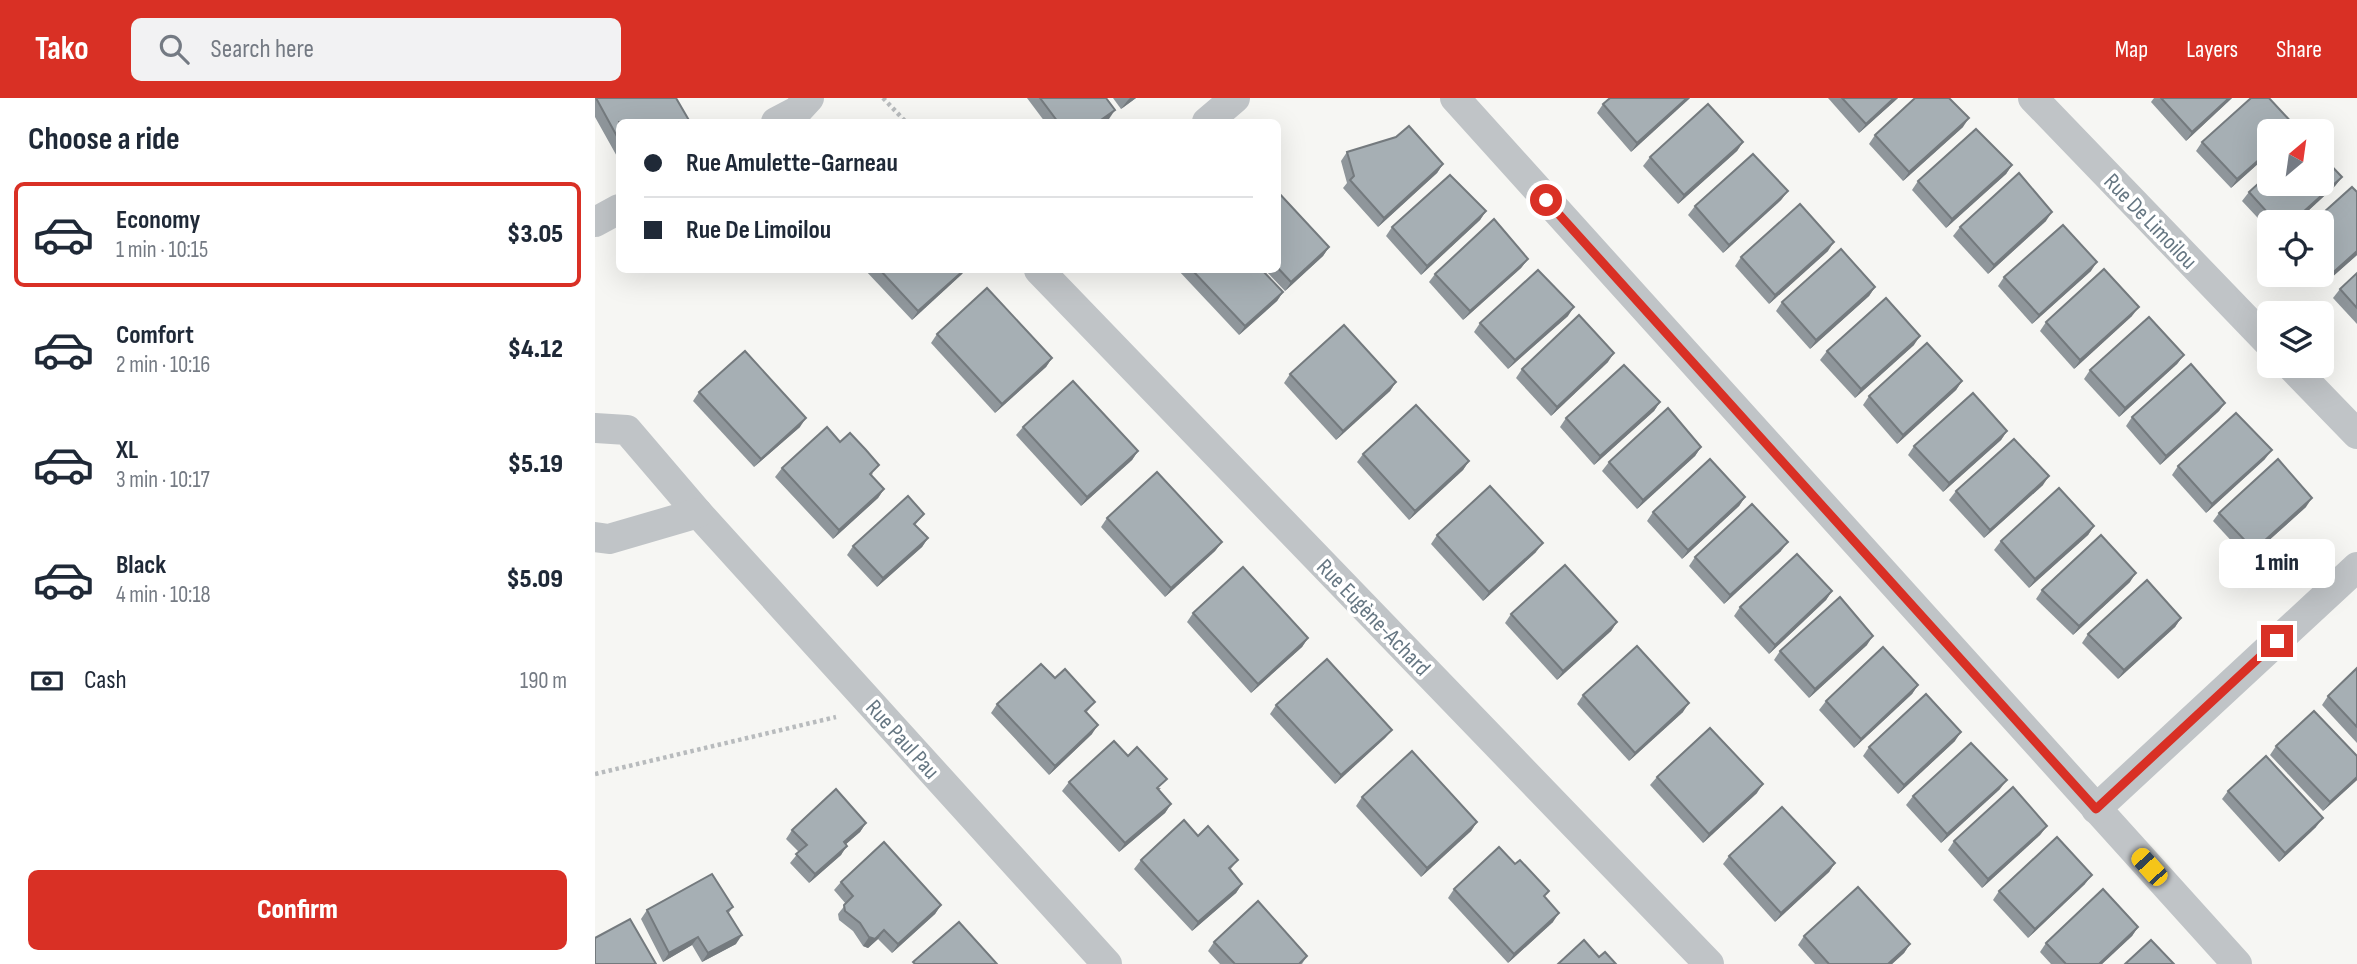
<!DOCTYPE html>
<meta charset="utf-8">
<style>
:root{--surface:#fff;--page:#f2f2f3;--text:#1f2937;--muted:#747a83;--line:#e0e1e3;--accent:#d93025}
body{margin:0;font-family:"Sofia Sans Condensed",sans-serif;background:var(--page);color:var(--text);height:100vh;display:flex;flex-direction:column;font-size:26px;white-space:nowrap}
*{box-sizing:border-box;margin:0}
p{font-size:23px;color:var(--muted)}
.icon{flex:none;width:38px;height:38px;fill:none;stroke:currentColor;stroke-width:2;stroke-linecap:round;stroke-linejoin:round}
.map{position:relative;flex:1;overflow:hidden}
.sheet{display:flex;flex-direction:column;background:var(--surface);width:595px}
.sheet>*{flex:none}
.guide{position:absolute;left:21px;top:21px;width:665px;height:154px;border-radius:10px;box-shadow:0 7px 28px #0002;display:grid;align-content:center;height:154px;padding:0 28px;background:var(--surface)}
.needle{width:46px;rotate:29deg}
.fabs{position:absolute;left:1662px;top:21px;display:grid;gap:14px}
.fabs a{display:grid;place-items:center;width:77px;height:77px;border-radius:10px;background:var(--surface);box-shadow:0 7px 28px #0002;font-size:35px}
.end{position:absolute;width:32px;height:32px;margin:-16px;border:9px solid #d93025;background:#fff;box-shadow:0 0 0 4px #fff}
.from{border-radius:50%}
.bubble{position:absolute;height:49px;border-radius:10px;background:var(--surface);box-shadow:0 7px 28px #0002;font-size:23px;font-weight:800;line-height:49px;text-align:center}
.car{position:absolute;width:21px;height:42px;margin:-21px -10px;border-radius:9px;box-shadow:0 0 5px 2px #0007;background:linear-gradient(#f5c518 24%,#345 0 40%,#f5c518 0 76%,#345 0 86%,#f5c518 0)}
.guide b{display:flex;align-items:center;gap:24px;height:66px;font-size:26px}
.guide b+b{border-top:2px solid var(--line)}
.guide i{width:18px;height:18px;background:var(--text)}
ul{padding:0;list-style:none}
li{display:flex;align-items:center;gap:21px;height:105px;margin:0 14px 10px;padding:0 14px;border:4px solid transparent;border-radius:10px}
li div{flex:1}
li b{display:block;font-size:26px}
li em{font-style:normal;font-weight:800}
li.selected{border-color:var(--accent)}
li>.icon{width:63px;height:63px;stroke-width:1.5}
h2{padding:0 28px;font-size:32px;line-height:84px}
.pay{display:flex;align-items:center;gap:18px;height:77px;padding:0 28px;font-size:26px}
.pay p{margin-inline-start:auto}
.primary-button{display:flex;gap:14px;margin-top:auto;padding:14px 28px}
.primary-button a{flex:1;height:80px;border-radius:10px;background:var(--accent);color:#fff;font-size:28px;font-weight:800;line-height:80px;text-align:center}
header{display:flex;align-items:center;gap:42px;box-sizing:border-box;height:98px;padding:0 35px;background:var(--accent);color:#fff}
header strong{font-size:33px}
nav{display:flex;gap:38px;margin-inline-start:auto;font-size:24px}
.search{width:490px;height:63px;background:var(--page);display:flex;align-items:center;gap:18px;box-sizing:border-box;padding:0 24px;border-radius:10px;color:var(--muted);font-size:26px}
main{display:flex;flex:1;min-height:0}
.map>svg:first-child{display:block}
</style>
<header>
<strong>Tako</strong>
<div class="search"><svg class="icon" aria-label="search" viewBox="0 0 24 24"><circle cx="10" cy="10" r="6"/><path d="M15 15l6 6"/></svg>Search here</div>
<nav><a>Map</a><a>Layers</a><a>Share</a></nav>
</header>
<main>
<section class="sheet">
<h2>Choose a ride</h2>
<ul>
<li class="selected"><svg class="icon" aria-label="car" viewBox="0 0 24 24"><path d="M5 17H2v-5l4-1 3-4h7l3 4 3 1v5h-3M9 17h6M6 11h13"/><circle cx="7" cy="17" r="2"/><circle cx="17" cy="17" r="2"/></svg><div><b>Economy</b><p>1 min · 10:15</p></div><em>$3.05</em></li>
<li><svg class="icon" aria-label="car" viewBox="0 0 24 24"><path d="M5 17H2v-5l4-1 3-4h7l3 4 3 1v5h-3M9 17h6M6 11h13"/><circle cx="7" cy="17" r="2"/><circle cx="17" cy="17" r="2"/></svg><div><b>Comfort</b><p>2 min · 10:16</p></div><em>$4.12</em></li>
<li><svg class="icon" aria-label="car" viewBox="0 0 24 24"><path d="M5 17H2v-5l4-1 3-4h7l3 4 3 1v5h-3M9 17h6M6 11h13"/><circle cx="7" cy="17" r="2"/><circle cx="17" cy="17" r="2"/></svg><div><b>XL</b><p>3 min · 10:17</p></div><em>$5.19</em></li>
<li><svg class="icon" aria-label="car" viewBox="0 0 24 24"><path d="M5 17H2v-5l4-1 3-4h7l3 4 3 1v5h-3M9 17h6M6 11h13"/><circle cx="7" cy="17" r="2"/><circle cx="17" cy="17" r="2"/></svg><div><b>Black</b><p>4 min · 10:18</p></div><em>$5.09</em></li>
</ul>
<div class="pay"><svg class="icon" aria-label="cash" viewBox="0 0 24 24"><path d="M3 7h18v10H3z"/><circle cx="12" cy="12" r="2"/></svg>Cash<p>190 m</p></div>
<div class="primary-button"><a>Confirm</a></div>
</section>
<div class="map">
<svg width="1762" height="866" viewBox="0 0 1762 866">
<rect width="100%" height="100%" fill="#f6f6f3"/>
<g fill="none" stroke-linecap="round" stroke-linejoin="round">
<g stroke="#b8bbbd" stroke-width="4.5" stroke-dasharray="3.5 3.5" stroke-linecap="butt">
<path d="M288 0 311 24"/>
<path d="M0 676 241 619"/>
</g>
<g stroke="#c0c4c7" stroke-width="30">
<path d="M860 0 1642 866"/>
<path d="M1438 0 1675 246"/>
<path d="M181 24 202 13 214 0"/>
<path d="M612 24 640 0"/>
<path d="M0 124 24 111"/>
<path d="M444 172 1114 866"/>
<path d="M1696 268 1762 336"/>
<path d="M0 330 32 332 103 415 512 866"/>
<path d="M0 439 14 441 103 415"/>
<path d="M1501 711 1762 469"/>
</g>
</g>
<g fill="#8f969b">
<path d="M0 0H81L24 24V62L0 19Z"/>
<path d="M432 0H511L514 21 509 24H450Z"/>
<path d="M518 0H541L526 11Z"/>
<path d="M1015 0H1095L1036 54 1002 15 1008 6Z"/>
<path d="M1233 0H1303L1264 35Z"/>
<path d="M1559 0H1637L1591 43 1556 4Z"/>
<path d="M1700 28 1697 33H1675V55L1636 90 1601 53 1607 44Z"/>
<path d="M1368 29 1308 83 1274 46 1280 37Z"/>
<path d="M1148 44 1142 53 1083 106 1048 68 1055 59Z"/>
<path d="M752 54 848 66 842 75 783 129 748 90 752 85 746 63Z"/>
<path d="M1417 67 1411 76 1351 130 1317 92 1323 83Z"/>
<path d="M1747 79 1740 88 1701 124H1675V133L1647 103 1654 94Z"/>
<path d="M682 93 734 149 728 158 690 193 670 172H682Z"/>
<path d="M1193 93 1186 102 1128 155 1093 117 1100 108Z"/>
<path d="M1762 94V157L1727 188 1717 177H1727V124Z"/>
<path d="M891 113 885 122 826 177 791 138 797 129Z"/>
<path d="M1451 123 1393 176 1358 138 1365 129Z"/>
<path d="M1233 153 1174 206 1140 168 1146 159Z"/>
<path d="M933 161 926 170 868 222 834 184 840 176Z"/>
<path d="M270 172H370L367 176 317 222Z"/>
<path d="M583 172H667L688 194 682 203 644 237Z"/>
<path d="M1496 173 1437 226 1403 188 1409 179Z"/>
<path d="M1762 175V226L1738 200 1745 191Z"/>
<path d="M1280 189 1274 198 1215 251 1181 213 1187 204Z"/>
<path d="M973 218 913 271 879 234 885 225Z"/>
<path d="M1537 218 1479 271 1445 233 1451 224Z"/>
<path d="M342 236 457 260 451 269 400 315 336 245Z"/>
<path d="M1319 247 1260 300 1225 262 1232 253Z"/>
<path d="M1589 257 1582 266 1524 319 1489 281 1495 272Z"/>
<path d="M1013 264 956 318 921 280 927 271Z"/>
<path d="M695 276 801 284 795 293 741 342 689 285Z"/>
<path d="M1367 283 1361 292 1302 346 1268 307 1274 298Z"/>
<path d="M104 294 205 329 159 369 98 303Z"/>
<path d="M1065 304 1059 313 999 367 965 329 971 320Z"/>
<path d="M1630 305 1624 313 1565 367 1531 328 1537 319Z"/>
<path d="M428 329 543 353 537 362 486 408 421 337Z"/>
<path d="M1412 333 1406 342 1348 394 1313 357 1319 348Z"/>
<path d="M245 344 278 376 276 377 289 391 283 400 238 441 180 379 187 370Z"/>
<path d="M1106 349 1100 358 1042 411 1007 373 1014 364Z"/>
<path d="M768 356 874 363 868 372 814 422 762 364Z"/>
<path d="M1670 361 1611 415 1577 377 1583 368Z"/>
<path d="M1448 387 1389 440 1354 402 1361 393Z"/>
<path d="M1150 399 1144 408 1087 461 1052 423 1058 414Z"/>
<path d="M1711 409 1653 461 1618 423 1624 415Z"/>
<path d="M329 416 320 427 333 440 327 449 282 489 252 457 258 448Z"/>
<path d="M512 420 627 444 620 453 570 499 506 429Z"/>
<path d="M1499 428 1493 437 1434 490 1399 452 1406 443Z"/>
<path d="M842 437 941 454 888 503 836 446Z"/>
<path d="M1186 453 1129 506 1094 468 1100 459Z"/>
<path d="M1535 484 1478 537 1441 501 1447 492Z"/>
<path d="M1237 493 1231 502 1174 556 1139 518 1145 509Z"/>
<path d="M598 515 713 540 707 549 656 595 592 524Z"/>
<path d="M916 516 1022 524 1016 533 962 582 910 525Z"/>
<path d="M1586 520 1580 529 1523 581 1487 545 1493 536Z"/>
<path d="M1272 547 1214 600 1179 562 1185 553Z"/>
<path d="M1762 570V645L1727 607 1733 598Z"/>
<path d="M460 580 500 604 491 615 497 636 454 677 396 615 402 606Z"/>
<path d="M1323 587 1317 596 1259 650 1224 612 1231 603Z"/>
<path d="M988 597 1088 614 1034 663 982 606Z"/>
<path d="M681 607 797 632 790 640 740 686 675 616Z"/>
<path d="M1360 643 1303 696 1268 658 1274 649Z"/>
<path d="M1681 648 1762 658V682L1728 713 1675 657Z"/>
<path d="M1062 679 1162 695 1108 745 1055 687Z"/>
<path d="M474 684 566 690 564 692 576 706 570 715 524 754 467 693Z"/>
<path d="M1405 691 1346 745 1311 707 1318 698Z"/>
<path d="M1633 693 1721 729 1684 764 1627 701Z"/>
<path d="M767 699 882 724 876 733 826 779 761 708Z"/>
<path d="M271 725 265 734 251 746 246 757 214 785 195 765 204 754 191 741 197 732Z"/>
<path d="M1452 728 1445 737 1387 790 1353 752 1359 743Z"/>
<path d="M603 738 643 762 635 772 647 786 641 795 597 833 539 771 546 762Z"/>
<path d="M1134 758 1240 765 1234 774 1180 824 1128 766Z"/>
<path d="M246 784 346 807 340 816 297 855 283 841 273 850 268 848 258 833 244 822 243 816 251 806 239 792Z"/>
<path d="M1490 786 1433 840 1398 802 1404 793Z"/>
<path d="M859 791 950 799 958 824 913 865 853 800Z"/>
<path d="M138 809 133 816 141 846 107 864 97 847 68 864 46 821 52 812Z"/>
<path d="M1543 829 1537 838 1507 866H1456L1445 854 1451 845Z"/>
<path d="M1209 838 1315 846 1309 855 1297 866H1220L1203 847Z"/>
<path d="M619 844 712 858 707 866H625L613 853Z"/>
</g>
<g fill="#747a7e">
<path d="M535 0H541L526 11 533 2Z"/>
<path d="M1092 0H1095L1036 54 1042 45Z"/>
<path d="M1299 0H1303L1264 35 1271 26Z"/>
<path d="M1634 0H1637L1591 43 1597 34Z"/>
<path d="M520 12 514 21 509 24H503Z"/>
<path d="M1374 20 1368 29 1308 83 1314 74Z"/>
<path d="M1148 44 1142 53 1083 106 1089 97Z"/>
<path d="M1675 52V55L1636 90 1642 81Z"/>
<path d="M848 66 842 75 783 129 789 120Z"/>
<path d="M1417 67 1411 76 1351 130 1357 121Z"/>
<path d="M1747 79 1740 88 1701 124H1697Z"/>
<path d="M1193 93 1186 102 1128 155 1134 147Z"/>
<path d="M891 113 885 122 826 177 832 168Z"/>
<path d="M1457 114 1451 123 1393 176 1399 167Z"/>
<path d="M1239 144 1233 153 1174 206 1180 197Z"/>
<path d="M734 149 728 158 690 193 696 184Z"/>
<path d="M1762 153V157L1727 188 1733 179Z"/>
<path d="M933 161 926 170 868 222 875 213Z"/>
<path d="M1502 164 1496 173 1437 226 1444 217Z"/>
<path d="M369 172H370L367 176 317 222 323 213Z"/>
<path d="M1280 189 1274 198 1215 251 1221 242Z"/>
<path d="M688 194 682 203 644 237 650 228Z"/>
<path d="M979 209 973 218 913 271 920 262Z"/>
<path d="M1544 209 1537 218 1479 271 1485 262Z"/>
<path d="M1325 238 1319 247 1260 300 1266 291Z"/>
<path d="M1019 255 1013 264 956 318 962 309Z"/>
<path d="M1589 257 1582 266 1524 319 1530 310Z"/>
<path d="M457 260 451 269 400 315 407 306Z"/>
<path d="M1367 283 1361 292 1302 346 1308 337Z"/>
<path d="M801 284 795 293 741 342 748 333Z"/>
<path d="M1065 304 1059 313 999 367 1005 358Z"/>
<path d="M1630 305 1624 313 1565 367 1571 358Z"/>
<path d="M211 320 205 329 159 369 166 361Z"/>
<path d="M1412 333 1406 342 1348 394 1354 385Z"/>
<path d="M1106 349 1100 358 1042 411 1048 402Z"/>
<path d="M1677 352 1670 361 1611 415 1617 406Z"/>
<path d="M543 353 537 362 486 408 492 399Z"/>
<path d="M874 363 868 372 814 422 820 413Z"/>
<path d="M1454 378 1448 387 1389 440 1395 432Z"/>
<path d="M289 391 283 400 238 441 244 432Z"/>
<path d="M1150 399 1144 408 1087 461 1093 452Z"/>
<path d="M1717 400 1711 409 1653 461 1659 452Z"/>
<path d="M1499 428 1493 437 1434 490 1440 481Z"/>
<path d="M333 440 327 449 282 489 288 480Z"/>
<path d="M627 444 620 453 570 499 576 490Z"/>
<path d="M1193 444 1186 453 1129 506 1135 497Z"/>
<path d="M948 445 941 454 888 503 894 494Z"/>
<path d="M1541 475 1535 484 1478 537 1484 528Z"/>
<path d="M1237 493 1231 502 1174 556 1180 547Z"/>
<path d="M1586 520 1580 529 1523 581 1529 572Z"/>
<path d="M1022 524 1016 533 962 582 968 573Z"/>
<path d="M1278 538 1272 547 1214 600 1220 591Z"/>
<path d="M713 540 707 549 656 595 663 586Z"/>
<path d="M1323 587 1317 596 1259 650 1266 641Z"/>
<path d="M1094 605 1088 614 1034 663 1040 655Z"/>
<path d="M503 627 497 636 454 677 460 668Z"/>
<path d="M797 632 790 640 740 686 746 677Z"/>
<path d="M1366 634 1360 643 1303 696 1309 687Z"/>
<path d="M1762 679V682L1728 713 1735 704Z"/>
<path d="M1412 682 1405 691 1346 745 1352 736Z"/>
<path d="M1168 686 1162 695 1108 745 1114 736Z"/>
<path d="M576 706 570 715 524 754 530 745Z"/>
<path d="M1728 720 1721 729 1684 764 1690 755Z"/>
<path d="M882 724 876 733 826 779 832 770Z"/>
<path d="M271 725 265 734 243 753 249 744Z"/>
<path d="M1452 728 1445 737 1387 790 1393 781Z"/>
<path d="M252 748 246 757 214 785 220 776Z"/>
<path d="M1240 765 1234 774 1180 824 1186 815Z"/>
<path d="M1497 777 1490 786 1433 840 1440 831Z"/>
<path d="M647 786 641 795 597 833 603 824Z"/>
<path d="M346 807 340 816 297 855 303 846Z"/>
<path d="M964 815 958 824 913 865 919 856Z"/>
<path d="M1543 829 1537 838 1507 866H1504Z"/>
<path d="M289 832 283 841 273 850 268 848 274 839Z"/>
<path d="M147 837 141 846 107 864 113 855Z"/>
<path d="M103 839 97 847 68 864 74 855Z"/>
<path d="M1315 846 1309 855 1297 866H1293Z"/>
</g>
<g fill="#a6afb4" stroke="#747a7e" stroke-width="2">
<path d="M1 0H81L95 24H24V42Z"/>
<path d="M445 0H511L520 12 503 24H463Z"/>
<path d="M1015 0H1092L1042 45 1008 6Z"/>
<path d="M1247 0H1299L1271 26Z"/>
<path d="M1320 0H1354L1374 20 1314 74 1280 37Z"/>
<path d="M1566 0H1634L1597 34Z"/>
<path d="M1656 0H1674L1700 28 1695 33H1675V52L1642 81 1607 44Z"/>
<path d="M1113 6 1148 44 1089 97 1055 59Z"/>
<path d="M814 28 848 66 789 120 755 82 759 78 752 54 801 39Z"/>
<path d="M1381 31 1417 67 1357 121 1323 83Z"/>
<path d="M1158 56 1193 93 1134 147 1100 108Z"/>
<path d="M1727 58 1747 79 1697 124H1681L1654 94 1675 75V86H1727Z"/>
<path d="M1424 75 1457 114 1399 167 1365 129Z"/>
<path d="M855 77 891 113 832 168 797 129Z"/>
<path d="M1757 89 1762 94V153L1733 179 1727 173V124H1718Z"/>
<path d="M682 93 734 149 696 184 682 169Z"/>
<path d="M1205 106 1239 144 1180 197 1146 159Z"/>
<path d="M899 121 933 161 875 213 840 176Z"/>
<path d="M1468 127 1502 164 1444 217 1409 179Z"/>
<path d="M1246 151 1280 189 1221 242 1187 204Z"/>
<path d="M1509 171 1544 209 1485 262 1451 224Z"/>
<path d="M285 172H369L323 213Z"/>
<path d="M597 172H667L688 194 650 228Z"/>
<path d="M943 172 979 209 920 262 885 225Z"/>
<path d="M1762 175V210L1745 191Z"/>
<path d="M392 190 457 260 407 306 342 236Z"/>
<path d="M1291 200 1325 238 1266 291 1232 253Z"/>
<path d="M984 217 1019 255 962 309 927 271Z"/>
<path d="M1554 219 1589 257 1530 310 1495 272Z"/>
<path d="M749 227 801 284 748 333 695 276Z"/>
<path d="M1332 245 1367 283 1308 337 1274 298Z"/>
<path d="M150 253 211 320 166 361 104 294Z"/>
<path d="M1596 266 1630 305 1571 358 1537 319Z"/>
<path d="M1029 267 1065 304 1005 358 971 320Z"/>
<path d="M478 283 543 353 492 399 428 329Z"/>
<path d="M1378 295 1412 333 1354 385 1319 348Z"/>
<path d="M821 307 874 363 820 413 768 356Z"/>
<path d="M1073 310 1106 349 1048 402 1014 364Z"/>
<path d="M1641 315 1677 352 1617 406 1583 368Z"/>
<path d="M232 329 245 344 255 335 271 352 284 367 275 376 289 391 244 432 187 370Z"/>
<path d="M1419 341 1454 378 1395 432 1361 393Z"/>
<path d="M1115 361 1150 399 1093 452 1058 414Z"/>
<path d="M1683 361 1717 400 1659 452 1624 415Z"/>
<path d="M562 374 627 444 576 490 512 420Z"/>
<path d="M895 388 948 445 894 494 842 437Z"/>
<path d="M1464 390 1499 428 1440 481 1406 443Z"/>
<path d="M313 398 329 416 319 426 333 440 288 480 258 448Z"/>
<path d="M1157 406 1193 444 1135 497 1100 459Z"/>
<path d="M1506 437 1541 475 1484 528 1447 492Z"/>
<path d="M1202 456 1237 493 1180 547 1145 509Z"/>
<path d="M970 467 1022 524 968 573 916 516Z"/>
<path d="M648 469 713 540 663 586 598 515Z"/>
<path d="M1552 482 1586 520 1529 572 1493 536Z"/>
<path d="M1245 499 1278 538 1220 591 1185 553Z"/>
<path d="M1042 548 1094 605 1040 655 988 597Z"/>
<path d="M1288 549 1323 587 1266 641 1231 603Z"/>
<path d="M732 561 797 632 746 677 681 607Z"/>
<path d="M446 566 460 580 470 571 500 604 490 613 503 627 460 668 402 606Z"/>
<path d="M1762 570V629L1733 598Z"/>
<path d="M1331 596 1366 634 1309 687 1274 649Z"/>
<path d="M1719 613 1762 658V679L1735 704 1681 648Z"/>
<path d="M1115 630 1168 686 1114 736 1062 679Z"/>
<path d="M519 643 533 658 542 649 572 681 562 690 576 706 530 745 474 684Z"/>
<path d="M1376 645 1412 682 1352 736 1318 698Z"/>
<path d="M817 653 882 724 832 770 767 699Z"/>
<path d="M1671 658 1728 720 1690 755 1633 693Z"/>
<path d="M1418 689 1452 728 1393 781 1359 743Z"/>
<path d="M241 691 271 725 249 744 252 748 220 776 201 756 212 747 197 732Z"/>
<path d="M1187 709 1240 765 1186 815 1134 758Z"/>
<path d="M589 722 603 738 613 728 643 762 634 770 647 786 603 824 546 762Z"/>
<path d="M1462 739 1497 777 1440 831 1404 793Z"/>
<path d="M289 744 346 807 303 846 289 832 280 841 274 839 265 825 250 813 249 807 258 798 246 784Z"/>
<path d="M904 749 920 766 925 762 954 793 949 798 964 815 919 856 859 791Z"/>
<path d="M117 776 138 809 132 813 147 837 113 855 103 839 74 855 52 812Z"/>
<path d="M1263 789 1315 846 1293 866H1234L1209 838Z"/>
<path d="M1508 791 1543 829 1504 866H1471L1451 845Z"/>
<path d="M663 803 712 858 704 866H640L619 844Z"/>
<path d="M35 821 61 866H0V840Z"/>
<path d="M364 824 402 866H320L318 864Z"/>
<path d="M989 842 1004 859 1010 854 1021 866H963Z"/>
<path d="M1556 842 1579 866H1530Z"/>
</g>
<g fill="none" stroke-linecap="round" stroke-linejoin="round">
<path stroke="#d93025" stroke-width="9" d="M951 102 1501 711 1682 543"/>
</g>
<g text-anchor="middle" stroke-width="7" stroke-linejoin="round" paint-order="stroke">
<g font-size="23" fill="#667783" stroke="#fff">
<text transform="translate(1556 123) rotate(46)" y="8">Rue De Limoilou</text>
<text transform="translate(779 519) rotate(46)" y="8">Rue Eugène-Achard</text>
<text transform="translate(308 641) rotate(48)" y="8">Rue Paul Pau</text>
</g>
</g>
</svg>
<div class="fabs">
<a><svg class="needle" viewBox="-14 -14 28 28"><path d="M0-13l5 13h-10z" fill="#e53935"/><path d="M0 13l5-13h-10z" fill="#747a83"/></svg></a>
<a><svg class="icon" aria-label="locate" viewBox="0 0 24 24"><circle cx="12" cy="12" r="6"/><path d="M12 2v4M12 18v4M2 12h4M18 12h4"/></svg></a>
<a><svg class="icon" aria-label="layers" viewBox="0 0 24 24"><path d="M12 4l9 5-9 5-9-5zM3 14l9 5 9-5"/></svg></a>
</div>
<i class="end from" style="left:951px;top:102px"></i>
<i class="end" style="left:1682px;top:543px"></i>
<div class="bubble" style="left:1624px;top:441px;width:116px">1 min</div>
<i class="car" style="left:1554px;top:769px;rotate:318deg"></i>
<div class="guide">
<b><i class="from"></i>Rue Amulette-Garneau</b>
<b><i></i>Rue De Limoilou</b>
</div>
</div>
</main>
